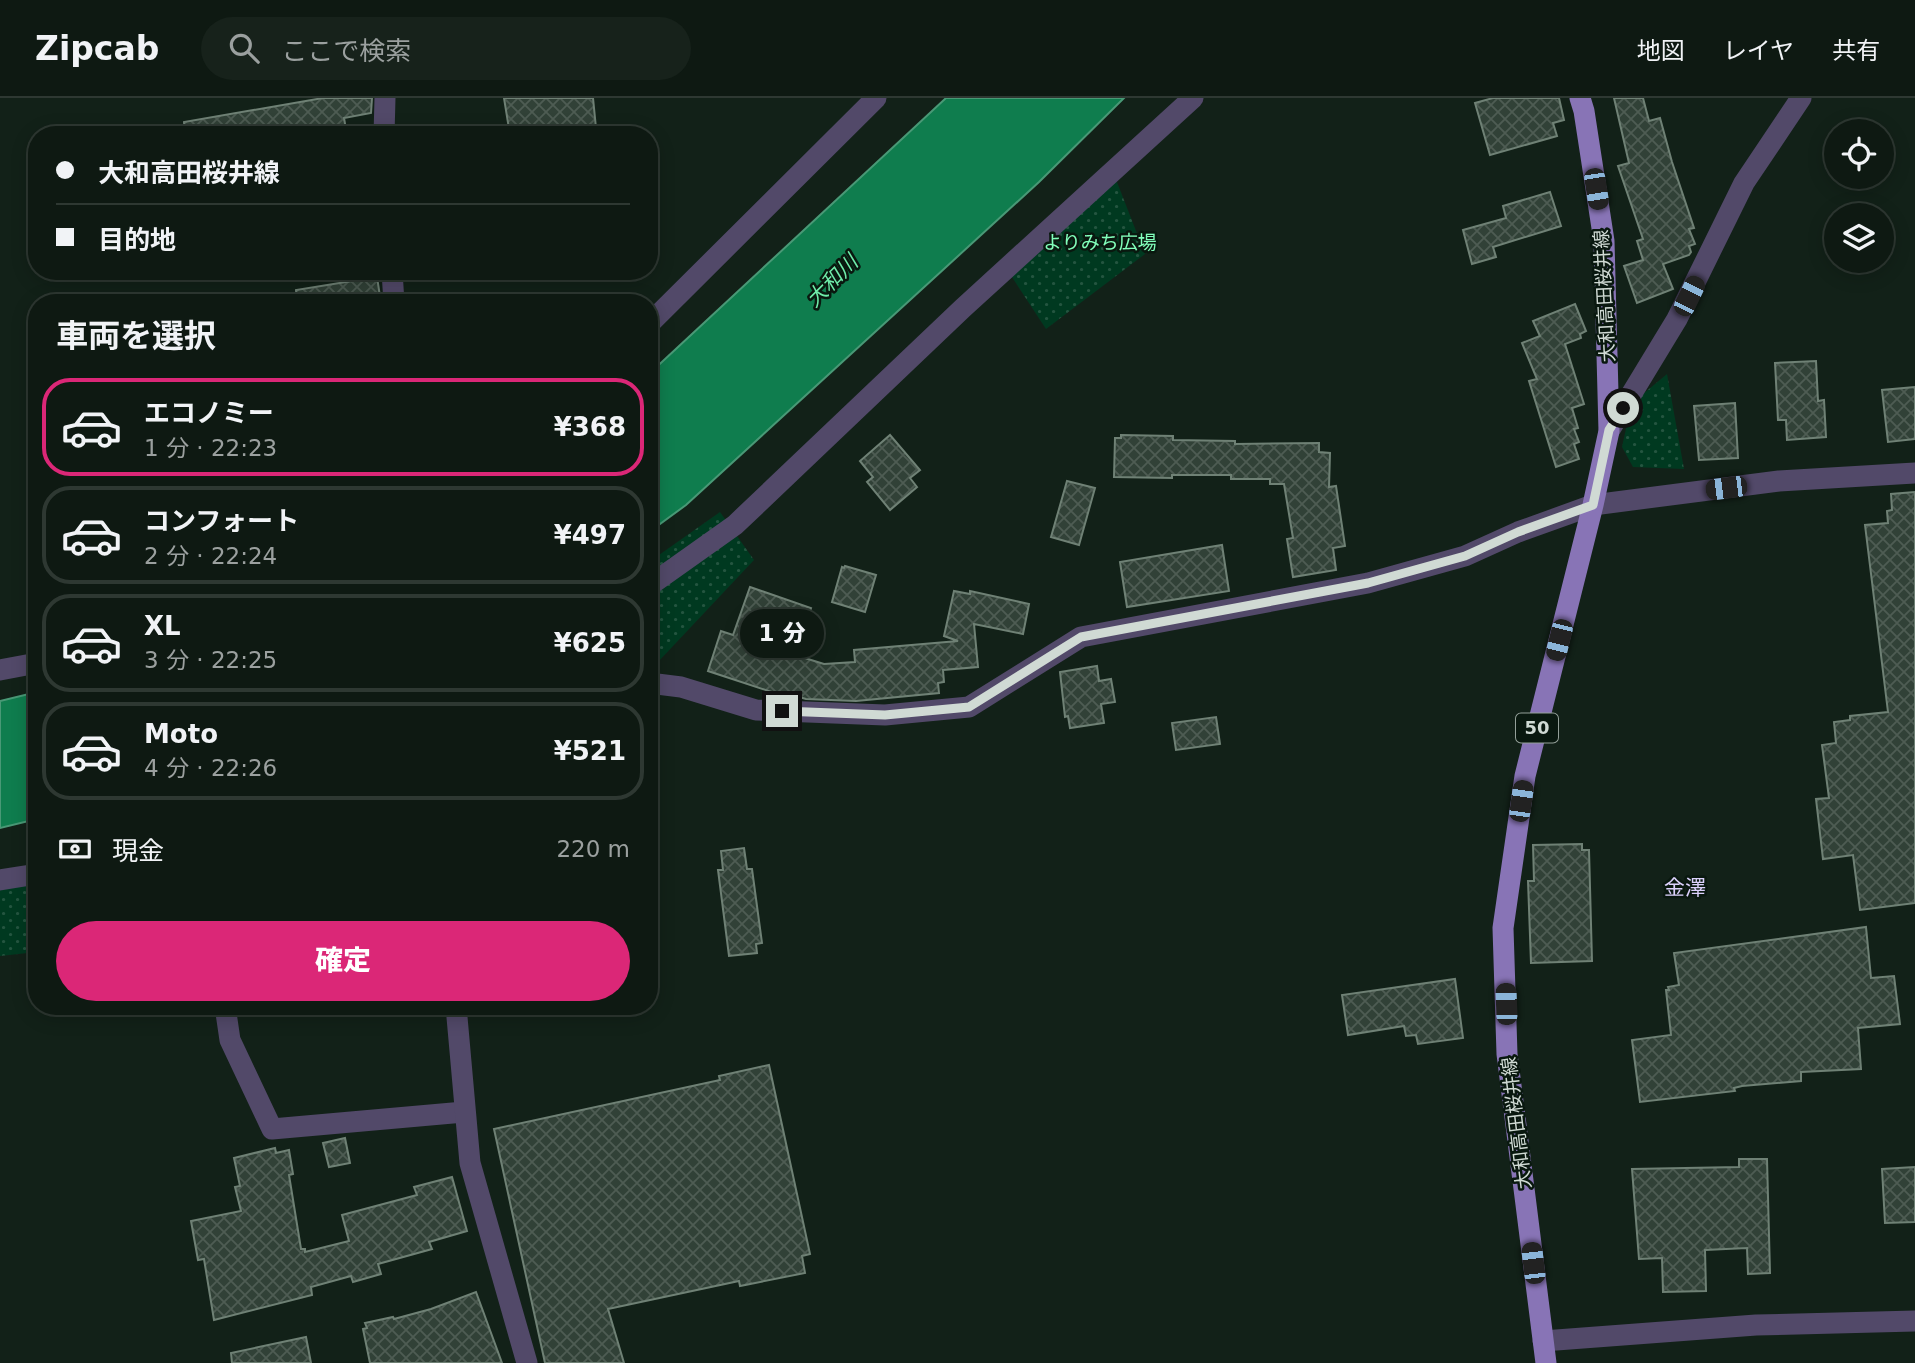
<!DOCTYPE html>
<html lang="ja">
<meta charset="utf-8">
<style>
:root{--surface:#0e1912;--page:#17221b;--text:#f1f3f6;--muted:#9ba09f;--line:#2e3832;--accent:#db2777}
body{margin:0;font-family:"DejaVu Sans","Noto Sans JP",sans-serif;background:var(--page);color:var(--text);height:100vh;display:flex;flex-direction:column;font-size:26px;white-space:nowrap}
*{box-sizing:border-box;margin:0}
p{font-size:23px;color:var(--muted)}
.icon{flex:none;width:38px;height:38px;fill:none;stroke:currentColor;stroke-width:2;stroke-linecap:round;stroke-linejoin:round}
.map{position:relative;flex:1;overflow:hidden}
.drawer{position:absolute;left:28px;top:196px;width:630px;height:721px;display:flex;flex-direction:column;background:var(--surface);border-radius:28px;box-shadow:0 4px 18px #0003,0 0 0 2px var(--line)}
.drawer>*{flex:none}
.guide{position:absolute;left:28px;top:28px;width:630px;height:154px;border-radius:28px;box-shadow:0 4px 18px #0003,0 0 0 2px var(--line);display:grid;align-content:center;height:154px;padding:0 28px;background:var(--surface)}
.controls{position:absolute;left:1824px;top:21px;display:grid;gap:14px}
.controls a{display:grid;place-items:center;width:70px;height:70px;border-radius:50%;background:var(--surface);box-shadow:0 4px 18px #0003,0 0 0 2px var(--line);font-size:35px}
.end{position:absolute;width:32px;height:32px;margin:-16px;border:9px solid #d0dad4;background:#111;box-shadow:0 0 0 4px #111}
.from{border-radius:50%}
.bubble{position:absolute;height:49px;border-radius:24px;background:var(--surface);box-shadow:0 4px 18px #0003,0 0 0 2px var(--line);font-size:23px;font-weight:800;line-height:49px;text-align:center}
.car{position:absolute;width:21px;height:42px;margin:-21px -10px;border-radius:9px;box-shadow:0 0 5px 2px #0007;background:linear-gradient(#222 24%,#8ab4d8 0 40%,#222 0 76%,#8ab4d8 0 86%,#222 0)}
.guide b{display:flex;align-items:center;gap:24px;height:66px;font-size:26px}
.guide b+b{border-top:2px solid var(--line)}
.guide i{width:18px;height:18px;background:var(--text)}
ul{padding:0;list-style:none}
li{display:flex;align-items:center;gap:21px;height:98px;margin:0 14px 10px;padding:0 14px;border:4px solid var(--line);border-radius:28px}
li div{flex:1}
li b{display:block;font-size:26px}
li em{font-style:normal;font-weight:800}
li.active{border-color:var(--accent)}
li>.icon{width:63px;height:63px;stroke-width:1.5}
h2{padding:0 28px;font-size:32px;line-height:84px}
.pay{display:flex;align-items:center;gap:18px;height:77px;padding:0 28px;font-size:26px}
.pay p{margin-inline-start:auto}
.button{display:flex;gap:14px;margin-top:auto;padding:14px 28px}
.button a{flex:1;height:80px;border-radius:42px;background:var(--accent);color:#fff;font-size:28px;font-weight:800;line-height:80px;text-align:center}
header{display:flex;align-items:center;gap:42px;box-sizing:border-box;height:98px;padding:0 35px;background:var(--surface);border-bottom:2px solid var(--line)}
header strong{font-size:33px}
nav{display:flex;gap:38px;margin-inline-start:auto;font-size:24px}
.search{width:490px;height:63px;background:var(--page);display:flex;align-items:center;gap:18px;box-sizing:border-box;padding:0 24px;border-radius:38px;color:var(--muted);font-size:26px}
.map>svg:first-child{display:block}
</style>
<header>
<strong>Zipcab</strong>
<div class="search"><svg class="icon" aria-label="search" viewBox="0 0 24 24"><circle cx="10" cy="10" r="6"/><path d="M15 15l6 6"/></svg>ここで検索</div>
<nav><a>地図</a><a>レイヤ</a><a>共有</a></nav>
</header>
<div class="map">
<svg width="1915" height="1265" viewBox="0 0 1915 1265">
<defs>
<pattern id="park-dots" width="8" height="8" patternUnits="userSpaceOnUse" patternTransform="scale(1.75)"><rect width="8" height="8" fill="#003920"/><path d="M2 2h.1M6 6h.1" fill="none" stroke="#245540" stroke-width="1.8" stroke-linecap="round"/></pattern>
<pattern id="building-cross-hatch" width="8" height="8" patternUnits="userSpaceOnUse" patternTransform="scale(1.75)"><rect width="8" height="8" fill="#314137"/><path d="M0 0l8 8M0 8l8-8" fill="none" stroke="#4e5c53"/></pattern>
</defs>
<rect width="100%" height="100%" fill="#122118"/>
<g fill="url(#park-dots)">
<path d="M1115 79 1145 156 1046 231 1010 176Z"/>
<path d="M1667 276 1684 371 1633 369 1622 349 1627 326 1643 296Z"/>
<path d="M720 414 754 462 658 564 649 568V464Z"/>
<path d="M37 782V854L0 858V789Z"/>
</g>
<g fill="#0f7d4e" stroke="#499976" stroke-width="2">
<path d="M946 0H1124L1039 84 686 407 649 434V276Z"/>
<path d="M37 594V721L0 730V603Z"/>
</g>
<g fill="url(#building-cross-hatch)" stroke="#6f8175" stroke-width="2">
<path d="M323 0H372L371 15 344 20 347 37H185L184 24Z"/>
<path d="M504 0H593L596 30 540 35 539 27 509 31Z"/>
<path d="M1493 0H1559L1564 22 1553 25 1557 38 1490 57 1475 5Z"/>
<path d="M1614 0H1643L1649 23 1660 20 1672 64 1694 130 1689 131 1695 146 1689 148 1691 154 1689 157 1663 166 1673 191 1637 205 1624 168 1643 162 1637 143 1643 141 1618 68 1629 65Z"/>
<path d="M1550 94 1561 128 1493 149 1496 159 1472 166 1463 132 1506 120 1503 108Z"/>
<path d="M377 179 381 205H297L296 192Z"/>
<path d="M1575 206 1586 233 1580 236 1581 240 1565 246 1584 306 1572 310 1578 330 1574 331 1579 344 1574 346 1579 361 1556 369 1529 283 1537 281 1522 245 1540 238 1533 223Z"/>
<path d="M1816 263 1818 303 1824 302 1826 339 1787 342 1786 322H1778L1775 265Z"/>
<path d="M1915 289V341L1888 344 1882 292Z"/>
<path d="M1735 305 1738 360 1699 362 1694 308Z"/>
<path d="M890 337 920 372 910 380 917 389 890 412 867 384 873 379 860 363Z"/>
<path d="M1121 337 1173 338V342L1235 343V346L1319 345V354L1330 355 1329 389 1336 388 1345 448 1333 450 1336 472 1293 479 1287 441 1293 440 1284 386H1270V381H1231V377H1172V380L1114 379 1115 340H1121Z"/>
<path d="M1067 383 1095 390 1079 447 1051 439Z"/>
<path d="M1915 394V805L1860 812 1853 757 1823 761 1816 701 1829 700 1822 647 1836 645 1834 624 1850 622V618L1888 614 1865 427 1888 425 1887 413 1892 412 1891 396Z"/>
<path d="M1222 447 1229 493 1127 509 1120 464Z"/>
<path d="M845 468 876 477 865 514 832 504 842 469 844 470Z"/>
<path d="M750 489 811 510 795 557 824 566 855 564 854 552 958 543 944 538 954 493 970 496V493L1029 506 1023 536 974 526 978 569 943 572 944 584 938 585 939 595 856 603 806 601 792 597 790 600 708 573 721 533 733 537Z"/>
<path d="M1097 568 1099 583 1111 581 1115 604 1101 606 1104 625 1070 630 1068 618 1065 619 1060 574Z"/>
<path d="M1216 619 1220 646 1176 652 1172 625Z"/>
<path d="M1582 746V752H1589L1592 863 1531 865 1528 783H1534L1533 747Z"/>
<path d="M744 750 747 771H752L762 845 756 846 757 855 729 858 718 772H723L721 753Z"/>
<path d="M1866 829 1871 880 1894 878 1900 926 1858 930 1861 971 1801 974V983L1742 988 1734 990 1735 993 1640 1004 1632 942 1671 937 1666 892H1669L1668 889 1679 887 1674 855Z"/>
<path d="M1455 881 1463 940 1418 946 1416 937 1406 938 1404 928 1348 937 1342 897Z"/>
<path d="M769 967 810 1156 802 1158 805 1175 740 1188 739 1183 608 1211 624 1265H545L494 1031 720 982 719 978Z"/>
<path d="M345 1040 350 1065 329 1069 323 1045Z"/>
<path d="M275 1050 276 1055 289 1052 293 1076 289 1077 301 1151H305V1154L349 1143 342 1117 417 1097 414 1089 452 1079 467 1133 429 1144 432 1151 378 1166 381 1176 353 1184 351 1178 311 1189 312 1197 214 1222 204 1161 198 1162 191 1123 241 1113 235 1089 240 1088 234 1060Z"/>
<path d="M1739 1061H1767L1770 1175 1748 1176 1747 1150 1705 1152 1706 1193 1663 1194 1662 1160 1639 1161 1632 1071 1739 1069Z"/>
<path d="M1915 1069V1124L1885 1125 1882 1071Z"/>
<path d="M476 1194 502 1265H370L363 1231 367 1230 365 1225 393 1219 394 1221 431 1211Z"/>
<path d="M306 1239 311 1265H232L231 1255Z"/>
</g>
<g fill="none" stroke-linecap="round" stroke-linejoin="round">
<g stroke="#524969" stroke-width="21">
<path d="M384 37 385 0"/>
<path d="M392 173 394 205"/>
<path d="M649 226 876 0"/>
<path d="M1609 333 1677 221 1744 85 1801 0"/>
<path d="M649 488 735 427 963 210 1193 0"/>
<path d="M0 572 37 565"/>
<path d="M649 585 681 589 756 612 885 617 969 609 1081 539 1368 485 1465 458 1518 434 1593 407 1779 383 1915 375"/>
<path d="M0 782 37 776"/>
<path d="M225 908 230 942 272 1031 464 1014"/>
<path d="M456 908 470 1065 527 1265"/>
<path d="M1543 1243 1756 1227 1915 1223"/>
</g>
<path stroke="#8874b6" stroke-width="21" d="M1546 1265 1507 956 1503 830 1525 678 1593 407 1609 333 1604 143 1584 13 1580 0"/>
</g>
<g fill="none" stroke-linecap="round" stroke-linejoin="round">
<path stroke="#d0dad4" stroke-width="9" d="M782 613 885 617 969 609 1081 539 1368 485 1465 458 1518 434 1593 407 1609 332 1623 310"/>
</g>
<g text-anchor="middle" stroke-width="5" stroke-linejoin="round" paint-order="stroke">
<rect fill="#09180f" stroke="#94a099" stroke-width="2" x="1516" y="615.5" width="42" height="29" rx="5"/>
<g font-size="18" font-weight="bold" fill="#d0dad4">
<text x="1537" y="636">50</text>
</g>
<g font-size="19" fill="#82ffbb" stroke="#09180f">
<text x="1100" y="151">よりみち広場</text>
</g>
<g font-size="19" fill="#d0dad4" stroke="#09180f">
<text transform="translate(1604 198) rotate(-93)" y="7">大和高田桜井線</text>
<text transform="translate(1516 1025) rotate(-97)" y="7">大和高田桜井線</text>
</g>
<g font-size="21" font-style="italic" fill="#6fecaa" stroke="#09180f">
<text transform="translate(832 183) rotate(-45)" y="7">大和川</text>
</g>
<g font-size="21" fill="#dcd1fc" stroke="#09180f">
<text x="1685" y="797">金澤</text>
</g>
</g>
</svg>
<div class="controls">
<a><svg class="icon" aria-label="locate" viewBox="0 0 24 24"><circle cx="12" cy="12" r="6"/><path d="M12 2v4M12 18v4M2 12h4M18 12h4"/></svg></a>
<a><svg class="icon" aria-label="layers" viewBox="0 0 24 24"><path d="M12 4l9 5-9 5-9-5zM3 14l9 5 9-5"/></svg></a>
</div>
<i class="end from" style="left:1623px;top:310px"></i>
<i class="end" style="left:782px;top:613px"></i>
<div class="bubble" style="left:740px;top:511px;width:84px">1 分</div>
<i class="car" style="left:1596px;top:91px;rotate:171deg"></i>
<i class="car" style="left:1689px;top:198px;rotate:26deg"></i>
<i class="car" style="left:1726px;top:390px;rotate:263deg"></i>
<i class="car" style="left:1559px;top:542px;rotate:194deg"></i>
<i class="car" style="left:1521px;top:703px;rotate:8deg"></i>
<i class="car" style="left:1506px;top:906px;rotate:358deg"></i>
<i class="car" style="left:1533px;top:1165px;rotate:353deg"></i>
<div class="guide">
<b><i class="from"></i>大和高田桜井線</b>
<b><i></i>目的地</b>
</div>
<section class="drawer">
<h2>車両を選択</h2>
<ul>
<li class="active"><svg class="icon" aria-label="car" viewBox="0 0 24 24"><path d="M5 17H2v-5l4-1 3-4h7l3 4 3 1v5h-3M9 17h6M6 11h13"/><circle cx="7" cy="17" r="2"/><circle cx="17" cy="17" r="2"/></svg><div><b>エコノミー</b><p>1 分 · 22:23</p></div><em>¥368</em></li>
<li><svg class="icon" aria-label="car" viewBox="0 0 24 24"><path d="M5 17H2v-5l4-1 3-4h7l3 4 3 1v5h-3M9 17h6M6 11h13"/><circle cx="7" cy="17" r="2"/><circle cx="17" cy="17" r="2"/></svg><div><b>コンフォート</b><p>2 分 · 22:24</p></div><em>¥497</em></li>
<li><svg class="icon" aria-label="car" viewBox="0 0 24 24"><path d="M5 17H2v-5l4-1 3-4h7l3 4 3 1v5h-3M9 17h6M6 11h13"/><circle cx="7" cy="17" r="2"/><circle cx="17" cy="17" r="2"/></svg><div><b>XL</b><p>3 分 · 22:25</p></div><em>¥625</em></li>
<li><svg class="icon" aria-label="car" viewBox="0 0 24 24"><path d="M5 17H2v-5l4-1 3-4h7l3 4 3 1v5h-3M9 17h6M6 11h13"/><circle cx="7" cy="17" r="2"/><circle cx="17" cy="17" r="2"/></svg><div><b>Moto</b><p>4 分 · 22:26</p></div><em>¥521</em></li>
</ul>
<div class="pay"><svg class="icon" aria-label="cash" viewBox="0 0 24 24"><path d="M3 7h18v10H3z"/><circle cx="12" cy="12" r="2"/></svg>現金<p>220 m</p></div>
<div class="button"><a>確定</a></div>
</section>
</div>
